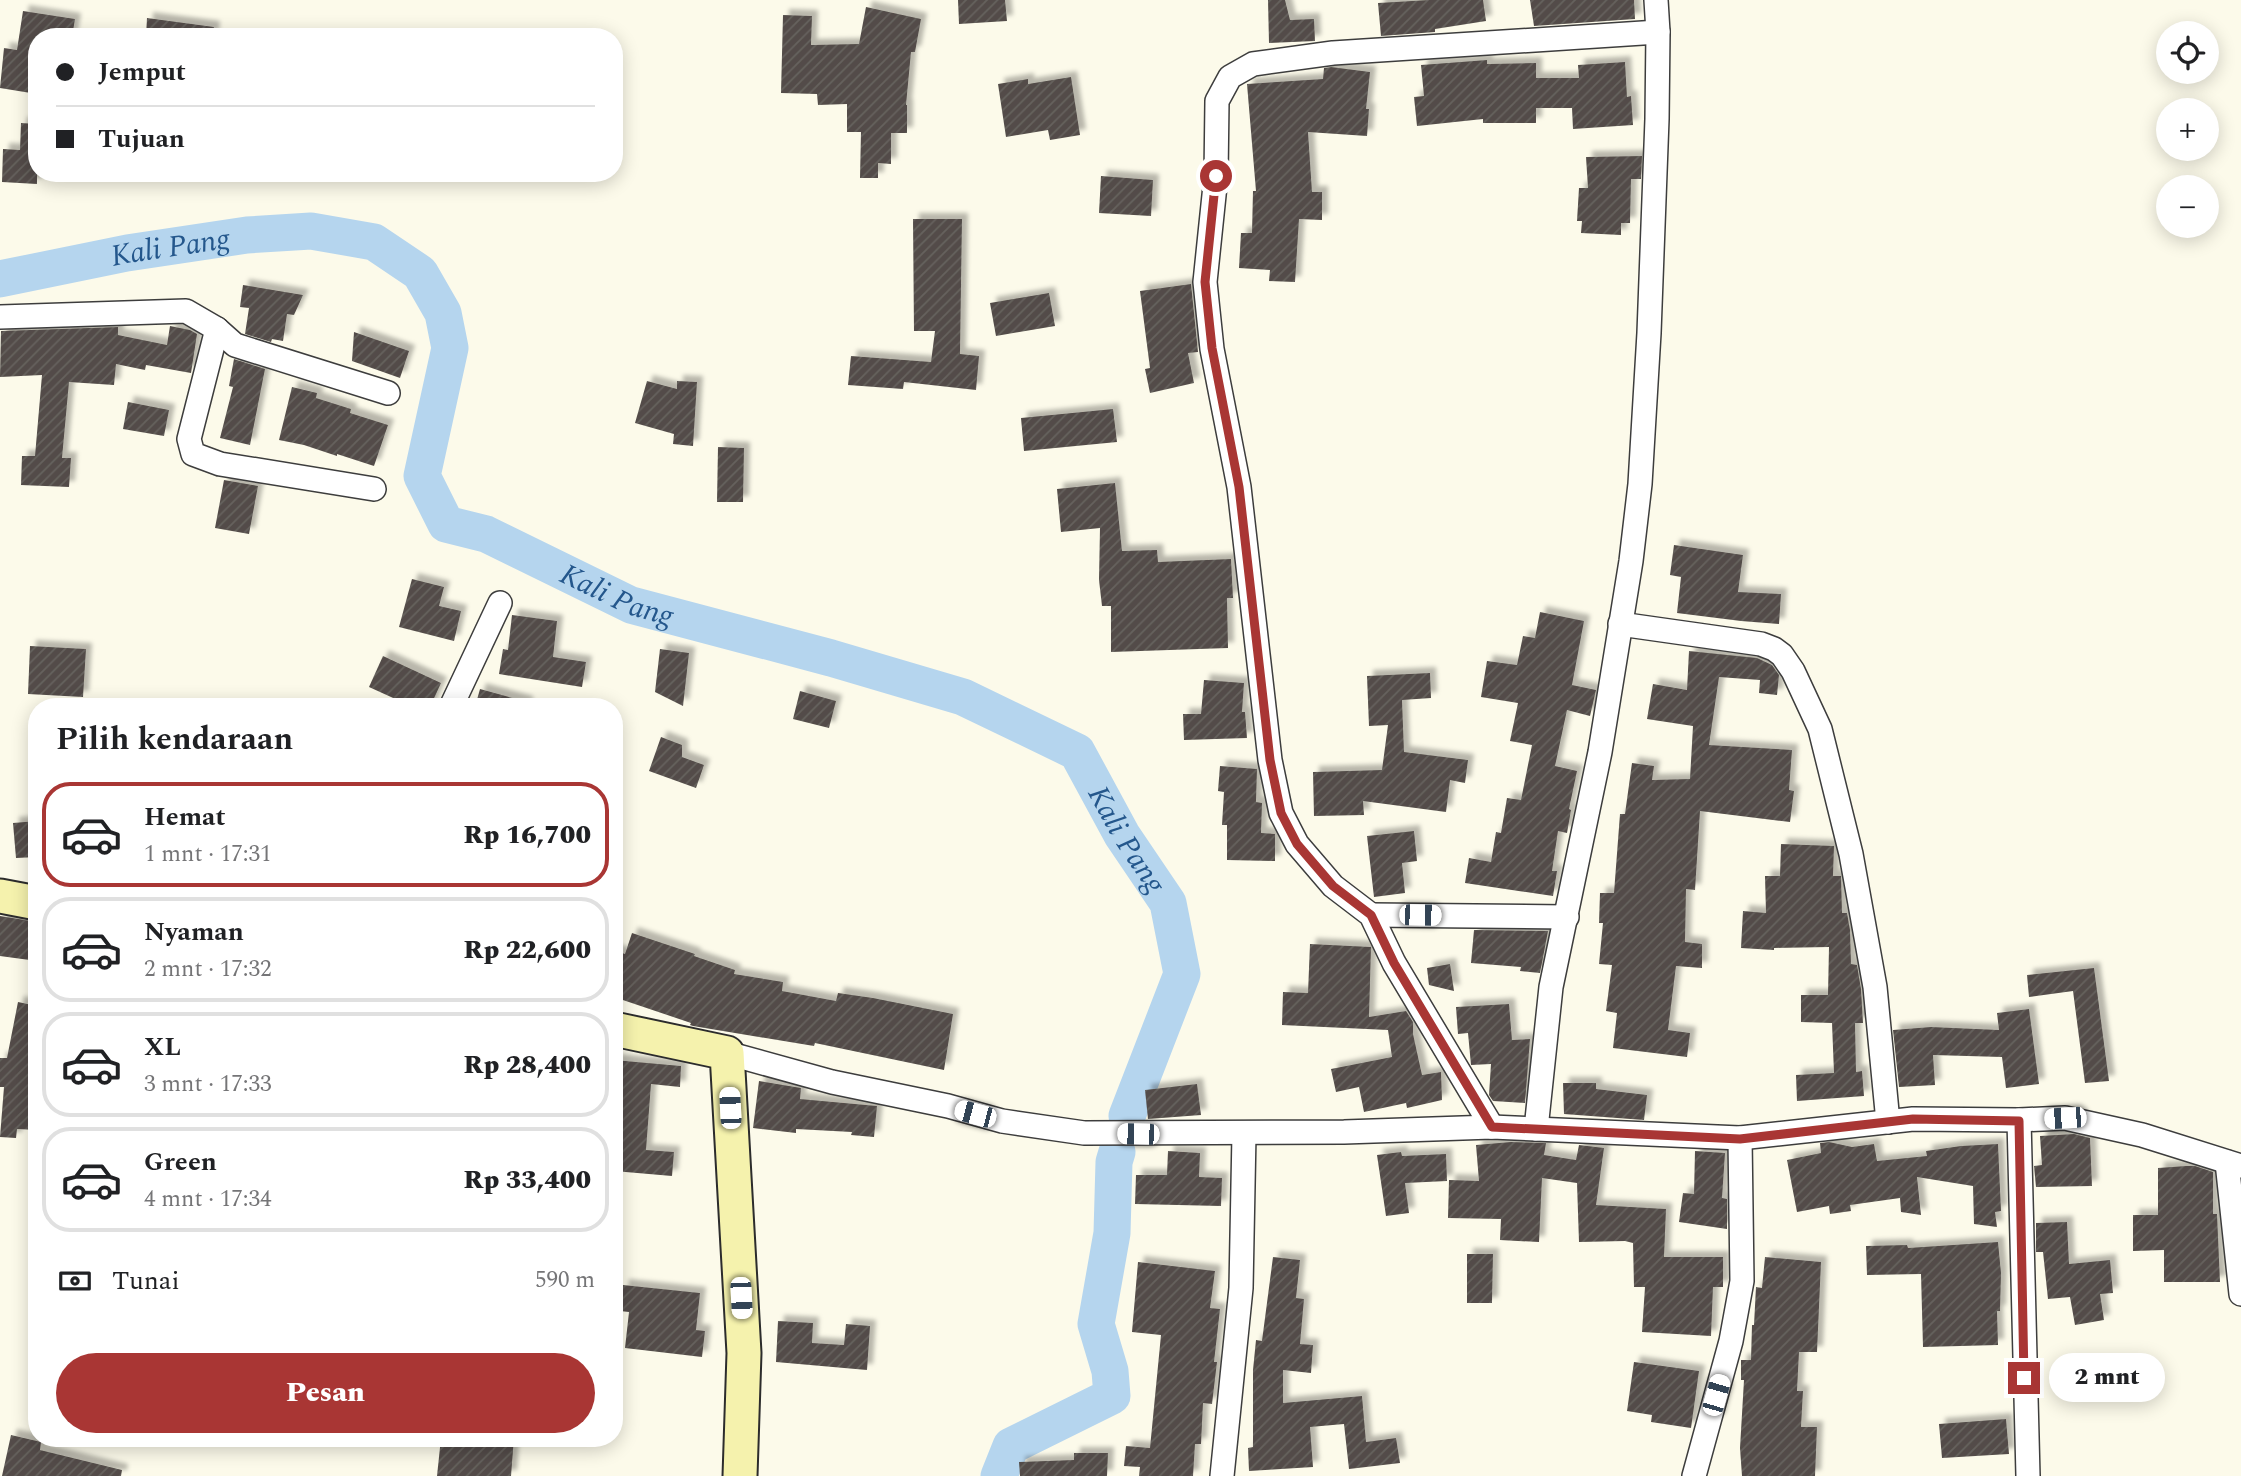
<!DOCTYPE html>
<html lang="id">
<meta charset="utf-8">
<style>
:root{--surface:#fff;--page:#f6f6f6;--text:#202124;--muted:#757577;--line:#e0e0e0;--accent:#a93634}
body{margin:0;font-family:Spectral,serif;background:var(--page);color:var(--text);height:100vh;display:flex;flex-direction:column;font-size:26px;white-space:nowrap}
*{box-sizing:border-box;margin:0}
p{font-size:23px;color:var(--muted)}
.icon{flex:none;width:38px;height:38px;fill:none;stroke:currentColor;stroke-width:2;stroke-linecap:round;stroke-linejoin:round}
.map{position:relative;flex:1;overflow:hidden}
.side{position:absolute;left:28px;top:698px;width:595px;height:749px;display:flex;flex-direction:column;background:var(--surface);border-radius:28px;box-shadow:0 4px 18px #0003}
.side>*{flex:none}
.hud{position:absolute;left:28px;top:28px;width:595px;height:154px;border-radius:28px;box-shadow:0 4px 18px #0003;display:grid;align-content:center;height:154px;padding:0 28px;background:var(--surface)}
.buttons{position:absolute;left:2156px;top:21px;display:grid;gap:14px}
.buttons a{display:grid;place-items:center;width:63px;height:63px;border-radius:50%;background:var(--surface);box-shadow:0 4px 18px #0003;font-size:35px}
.end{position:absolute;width:32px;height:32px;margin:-16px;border:9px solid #a93634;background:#fff;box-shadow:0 0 0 4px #fff}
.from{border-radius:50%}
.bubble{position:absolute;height:49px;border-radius:24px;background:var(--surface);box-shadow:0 4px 18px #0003;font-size:23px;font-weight:800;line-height:49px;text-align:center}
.car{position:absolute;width:21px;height:42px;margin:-21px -10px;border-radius:9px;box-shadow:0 0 5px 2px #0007;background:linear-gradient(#fff 24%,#345 0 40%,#fff 0 76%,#345 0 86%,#fff 0)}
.hud b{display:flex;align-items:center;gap:24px;height:66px;font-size:26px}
.hud b+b{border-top:2px solid var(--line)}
.hud i{width:18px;height:18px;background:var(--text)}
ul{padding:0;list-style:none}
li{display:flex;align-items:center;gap:21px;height:105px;margin:0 14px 10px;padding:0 14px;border:4px solid var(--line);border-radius:28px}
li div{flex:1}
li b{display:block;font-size:26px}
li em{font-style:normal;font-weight:800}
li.on{border-color:var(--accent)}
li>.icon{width:63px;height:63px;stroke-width:1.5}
h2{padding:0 28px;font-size:32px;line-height:84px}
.pay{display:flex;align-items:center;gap:18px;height:77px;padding:0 28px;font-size:26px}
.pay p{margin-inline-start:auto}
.button{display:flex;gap:14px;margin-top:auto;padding:14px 28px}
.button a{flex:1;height:80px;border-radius:42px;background:var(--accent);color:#fff;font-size:28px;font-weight:800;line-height:80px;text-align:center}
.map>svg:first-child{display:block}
</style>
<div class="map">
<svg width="2241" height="1476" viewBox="0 0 2241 1476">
<defs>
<pattern id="building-hatch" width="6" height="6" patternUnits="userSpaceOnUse" patternTransform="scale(1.75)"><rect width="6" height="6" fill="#524c48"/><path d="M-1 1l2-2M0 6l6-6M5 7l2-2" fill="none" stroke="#66615e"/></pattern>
<filter id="shadow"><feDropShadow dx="6" dy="-6" stdDeviation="2" flood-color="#0004"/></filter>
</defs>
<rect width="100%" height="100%" fill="#fcfaea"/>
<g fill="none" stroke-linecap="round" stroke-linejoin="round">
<g stroke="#b5d5ee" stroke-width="37">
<path id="s1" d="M0 279 127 253 247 235 311 231 374 242 420 273 443 313 450 348 422 476 446 524 486 534 631 605 831 658 963 697 1077 752 1122 835 1168 903 1182 974 1127 1116"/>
<path d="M999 1476 1011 1446 1112 1396 1110 1371 1096 1324 1112 1233 1114 1162 1117 1152"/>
</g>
</g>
<g fill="url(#building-hatch)" filter="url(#shadow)">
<path d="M958 0H1005L1007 21 959 24Z"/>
<path d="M1268 0H1285L1290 20 1314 19 1315 41 1269 43Z"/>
<path d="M1429 0H1483L1486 21 1435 29V32L1381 36 1378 3Z"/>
<path d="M1530 0H1634L1635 19 1534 26Z"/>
<path d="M866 7 921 19 915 52H911L906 105H907V133H891V164L878 163V178H860L861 132H847V104L818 105 817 94 781 93 783 15 812 16 811 45 859 44Z"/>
<path d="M23 11 75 19 72 37H37V94L0 88 4 48 17 50Z"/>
<path d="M147 18 214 27 213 37H146Z"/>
<path d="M1487 60V64L1536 63V78H1579L1578 65 1625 62 1627 97 1631 96 1633 125 1573 129 1572 108H1536V123H1483V119L1417 126 1414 97 1424 96 1421 65Z"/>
<path d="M1331 67 1370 72 1366 109H1369L1367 136 1308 132 1312 192H1322V220L1299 219 1295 282 1269 281 1270 270 1239 268 1241 233H1252L1253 191H1256L1247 84 1323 79 1324 68Z"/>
<path d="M1071 77 1080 135 1050 140 1048 130 1006 137 998 84 1028 79V84Z"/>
<path d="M21 123 37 124V184L2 182 3 149 20 150Z"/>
<path d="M1642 156 1641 179H1631L1630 223H1621V235L1581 233 1582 221H1577L1579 188H1588L1586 157Z"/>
<path d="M1101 176 1153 180 1151 216 1099 213Z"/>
<path d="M913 219H962L960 354 979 356 976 390 904 382 903 389 848 385 851 356 931 362 935 331H914Z"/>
<path d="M1191 284 1198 352 1188 353 1194 383 1150 393 1145 369 1150 368 1140 291Z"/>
<path d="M243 285 303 295 294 315 287 314 283 341 272 339 271 342 245 334 249 308 240 307Z"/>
<path d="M1049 293 1055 326 996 336 990 303Z"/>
<path d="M170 326 190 330 197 334 191 373 146 365 145 370 116 364 114 385 69 382 62 458H71L69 487 21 485 22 456H35L42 375 0 377 1 331 118 327V335L167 345Z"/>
<path d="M354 332 409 351 400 378 352 361Z"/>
<path d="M234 359 265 369 250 445 220 438 233 387 229 386Z"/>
<path d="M647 381 677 389V381L697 382 693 446 673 444 674 434 635 423Z"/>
<path d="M292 387 317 393 316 398 351 409 350 413 388 425 374 466 337 454V456L304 445 279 440Z"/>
<path d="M128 402 169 410 164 436 123 429Z"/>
<path d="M1113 409 1117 442 1024 451 1021 418Z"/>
<path d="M718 447 744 448 743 502H717Z"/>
<path d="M224 480 258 486 249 534 215 528Z"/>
<path d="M1115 483 1122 551 1157 550 1158 562 1231 559 1233 598H1227L1228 648 1111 652V606H1102L1099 580 1100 528 1061 532 1057 489Z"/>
<path d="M1674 545 1743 555 1738 592 1781 594 1779 624 1741 621 1677 613 1681 577 1670 575Z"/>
<path d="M412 579 444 587 439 606 461 611 454 641 399 627Z"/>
<path d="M1540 612 1584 621 1572 685 1596 690 1590 716 1567 710 1555 766 1577 771 1569 809 1571 810 1567 833 1558 831 1552 871H1557L1553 896 1465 883 1469 858 1491 862 1496 832 1501 833 1507 798 1521 800 1532 745 1510 741 1518 703 1481 697 1487 661 1517 665 1523 636 1535 638Z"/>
<path d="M512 615 557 621 553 657 586 662 582 687 499 674 503 649 508 650Z"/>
<path d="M30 646 86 649 83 697 28 694Z"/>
<path d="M660 649 689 653 683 706 655 692Z"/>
<path d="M1689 651 1757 658 1772 665 1779 675 1777 695 1759 693 1760 680 1719 677 1709 745 1792 750 1789 790 1794 791 1790 822 1700 811 1695 890 1686 889 1685 942 1702 944V968L1676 966 1668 1030 1690 1033 1687 1057 1613 1048 1617 1013 1606 1011 1612 965 1599 964 1603 923H1599L1600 893H1614L1620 814H1625L1632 763 1654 766 1652 780 1690 779 1693 726 1647 719 1653 684 1687 690Z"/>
<path d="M383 656 441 683 430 707H413L369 687Z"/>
<path d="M1430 673 1431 698 1402 700 1404 752 1468 760 1465 783 1450 780 1446 812 1363 801 1364 815 1314 816 1313 772 1382 770 1388 725 1369 726 1367 676Z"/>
<path d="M1204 680 1244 683 1242 712H1245L1247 738 1184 740 1183 714H1201Z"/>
<path d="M480 689 527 702V707H475Z"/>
<path d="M800 691 836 701 829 728 793 719Z"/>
<path d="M661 737 682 745V757L704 765 696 788 649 771Z"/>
<path d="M1220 766 1257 769 1256 802 1262 803 1261 833 1275 834V861L1227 860V825H1222L1224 792 1218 791Z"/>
<path d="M37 821V857L16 858 13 823Z"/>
<path d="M1414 831 1417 861 1402 863 1405 893 1374 897 1367 836Z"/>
<path d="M1781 844 1834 846 1833 876H1841L1842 913H1847L1850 930 1851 964 1857 965 1861 989 1863 1023H1855L1856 1072 1862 1071 1864 1096 1797 1101 1796 1075 1834 1073 1832 1023 1801 1022V995H1828L1829 947 1774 948V950L1741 948 1743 911 1766 913 1765 876H1780Z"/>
<path d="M0 916 37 922V961L0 956Z"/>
<path d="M1474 930 1548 931 1540 973 1520 971 1521 967 1471 963Z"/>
<path d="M632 933 695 954 694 956 735 970 734 974 783 982 782 991 836 1001 838 993 873 998 953 1014 944 1070 815 1043 814 1046 693 1026 690 1025 691 1023 614 997V950L625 954Z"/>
<path d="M1310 944 1371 947 1369 1017 1406 1011 1413 1022V1034L1422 1075 1441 1072 1442 1100 1407 1108 1406 1103 1364 1112 1359 1087 1336 1092 1331 1069 1392 1057 1388 1030 1282 1025 1283 992 1308 993Z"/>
<path d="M1450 964 1454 991 1429 985 1427 968Z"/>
<path d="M2094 968 2109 1081 2085 1083 2073 991 2029 997 2027 975Z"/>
<path d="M18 1002 37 1006V1130L17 1129 16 1138 0 1137 4 1087H0V1058H7Z"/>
<path d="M1509 1004 1512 1040 1530 1039 1525 1103 1493 1101 1489 1095 1491 1064 1471 1065 1468 1033 1458 1034 1456 1007Z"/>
<path d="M2029 1009 2039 1084 2006 1088 2002 1057 1933 1055 1935 1085 1899 1087 1893 1030 1931 1027 1999 1030 1997 1013Z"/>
<path d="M614 1060 681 1066 680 1087 651 1084 646 1150 674 1152 672 1176 614 1171Z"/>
<path d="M759 1081 801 1088 800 1099 877 1106 874 1137 851 1135 852 1132 796 1129V1133L753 1128Z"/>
<path d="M1563 1083H1596V1089L1647 1095 1644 1120 1564 1114Z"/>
<path d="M1197 1084 1201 1115 1148 1119 1145 1090Z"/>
<path d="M2074 1134 2090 1138 2092 1186 2036 1187 2034 1166 2042 1165 2040 1136Z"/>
<path d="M1511 1142 1546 1143 1544 1155 1576 1160 1579 1145 1604 1148 1596 1205 1666 1209 1664 1257H1723V1287H1713L1711 1336 1642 1332 1645 1287H1634L1633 1243 1625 1241 1579 1242 1577 1183 1542 1178 1539 1242 1500 1240 1501 1219 1448 1218 1449 1180 1479 1181 1476 1145Z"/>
<path d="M1829 1142 1852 1147 1874 1144 1877 1161 1927 1156 1926 1151 1961 1146 1998 1144 2001 1211 1995 1212 1997 1227 1974 1224 1973 1186 1917 1177 1921 1215 1901 1212 1900 1198 1850 1205 1851 1211 1830 1214 1829 1206 1797 1212 1787 1160 1821 1153 1820 1143Z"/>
<path d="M1168 1151 1200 1153 1199 1177 1222 1178 1221 1206 1135 1204 1136 1175H1167Z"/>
<path d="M1695 1151 1725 1153 1722 1198 1727 1199V1229L1679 1222 1683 1193 1694 1194Z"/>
<path d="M1401 1152 1402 1156 1446 1154 1447 1181 1405 1183 1409 1213 1386 1216 1377 1155Z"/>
<path d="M2186 1166H2195L2213 1172V1214H2217L2220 1282H2164V1250L2133 1251V1215H2158V1168Z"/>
<path d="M2067 1222 2069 1264 2110 1260 2113 1293 2100 1294 2104 1320 2075 1325 2070 1297 2048 1299 2043 1252H2036V1223Z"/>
<path d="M1998 1242 2001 1273 2000 1311H1997L1998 1345 1923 1347 1921 1274 1867 1275 1866 1246 1907 1245 1908 1248Z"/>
<path d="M1467 1254H1493L1492 1303H1467Z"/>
<path d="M1273 1257 1300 1260 1296 1298 1304 1299 1300 1344 1313 1345 1311 1373 1283 1370V1403L1362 1396 1366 1442 1396 1438 1400 1463 1349 1469 1344 1424 1310 1427 1313 1467 1249 1471 1248 1448 1253 1447V1370L1256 1340 1262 1341Z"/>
<path d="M1765 1257 1821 1262 1817 1352H1799L1797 1391H1803L1801 1427H1817L1815 1476H1742L1740 1448 1744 1380H1741V1360H1751L1752 1325H1754L1756 1287 1762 1288Z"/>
<path d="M1138 1262 1215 1271 1210 1308 1220 1309 1214 1362H1217L1212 1404 1203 1403 1201 1444H1195L1193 1476H1139L1140 1467 1124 1466 1126 1446 1150 1448 1161 1335 1132 1332Z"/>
<path d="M623 1285 700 1293 696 1330 705 1331 702 1357 625 1348 629 1312 620 1311Z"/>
<path d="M778 1321 813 1323 812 1343 844 1345 846 1324 870 1326 867 1370 776 1362Z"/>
<path d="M1634 1362 1699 1371 1691 1428 1651 1422 1652 1415 1627 1411Z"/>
<path d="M2006 1419 2009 1454 1942 1458 1939 1424Z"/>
<path d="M11 1435 41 1442 40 1450 122 1470 121 1476H2Z"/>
<path d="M441 1438H514L511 1476H437Z"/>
<path d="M1074 1453H1108L1107 1476H1020L1019 1462 1074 1460Z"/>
</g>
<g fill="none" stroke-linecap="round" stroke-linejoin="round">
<g stroke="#3d3d3d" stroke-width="26">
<g id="street">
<path d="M0 317 186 311 217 329 235 345 388 393"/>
<path d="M217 329 189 439 193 454 220 464 374 489"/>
<path d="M1620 624 1761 644 1774 649 1782 655 1793 671 1820 729 1851 854 1875 987 1888 1122"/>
<path d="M451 707 500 603"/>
<path d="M1371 915 1567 917"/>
<path d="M727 1053 832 1082 948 1106 1002 1121 1084 1133 1344 1132 1492 1127 1740 1138 1913 1119 2019 1120 2065 1118 2142 1135 2241 1166"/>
<path d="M2019 1120 2028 1476"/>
<path d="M1492 1127 1394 963 1371 915 1333 886 1297 844 1281 813 1270 760 1239 487 1212 349 1205 282 1216 176 1217 101 1230 77 1253 64 1333 53 1658 32"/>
<path d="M1536 1129 1551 987 1600 752 1631 561 1640 484 1649 333 1657 119 1658 32 1656 0"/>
<path d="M2227 1162 2241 1294"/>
<path d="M1222 1476 1241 1288 1244 1134"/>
<path d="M1694 1476 1731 1341 1742 1281 1740 1138"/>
</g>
</g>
<g stroke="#2c2c2c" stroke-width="37">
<g id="secondary">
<path d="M0 896 37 903"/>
<path d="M614 1029 727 1053 744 1353 740 1476"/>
</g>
</g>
<use href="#street" stroke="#fff" stroke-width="23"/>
<use href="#secondary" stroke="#f5f2ad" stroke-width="33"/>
</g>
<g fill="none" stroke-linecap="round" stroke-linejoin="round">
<path stroke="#a93634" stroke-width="9" d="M1216 176 1205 282 1212 348 1239 487 1270 760 1281 813 1297 844 1333 886 1371 915 1394 963 1492 1127 1740 1139 1913 1119 2019 1121 2024 1378"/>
</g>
<g text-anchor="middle" stroke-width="7" stroke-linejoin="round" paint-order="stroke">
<g font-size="30" font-style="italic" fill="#24578c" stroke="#fff">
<text dy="10" stroke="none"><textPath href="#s1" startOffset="173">Kali Pang</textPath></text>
<text dy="10" stroke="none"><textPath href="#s1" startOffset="887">Kali Pang</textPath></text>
<text dy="10" stroke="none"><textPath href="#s1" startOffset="1475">Kali Pang</textPath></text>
</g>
</g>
</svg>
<div class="buttons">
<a><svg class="icon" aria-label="locate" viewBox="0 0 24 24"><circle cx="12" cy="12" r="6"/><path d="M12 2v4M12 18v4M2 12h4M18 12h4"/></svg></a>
<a>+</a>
<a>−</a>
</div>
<i class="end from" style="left:1216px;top:176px"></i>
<i class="end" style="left:2024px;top:1378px"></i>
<div class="bubble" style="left:2049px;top:1353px;width:116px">2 mnt</div>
<i class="car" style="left:1420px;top:915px;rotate:91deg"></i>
<i class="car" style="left:730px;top:1108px;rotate:357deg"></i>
<i class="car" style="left:975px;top:1114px;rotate:285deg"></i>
<i class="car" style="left:2065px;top:1118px;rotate:267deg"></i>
<i class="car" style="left:1138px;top:1134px;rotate:271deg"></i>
<i class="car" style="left:741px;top:1298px;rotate:177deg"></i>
<i class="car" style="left:1716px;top:1395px;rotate:16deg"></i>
<div class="hud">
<b><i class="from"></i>Jemput</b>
<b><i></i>Tujuan</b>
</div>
<section class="side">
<h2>Pilih kendaraan</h2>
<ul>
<li class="on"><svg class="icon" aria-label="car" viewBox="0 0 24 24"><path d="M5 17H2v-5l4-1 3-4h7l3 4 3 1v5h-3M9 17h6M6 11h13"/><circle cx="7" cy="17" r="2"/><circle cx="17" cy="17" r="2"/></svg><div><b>Hemat</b><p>1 mnt · 17:31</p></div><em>Rp 16,700</em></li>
<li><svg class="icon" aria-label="car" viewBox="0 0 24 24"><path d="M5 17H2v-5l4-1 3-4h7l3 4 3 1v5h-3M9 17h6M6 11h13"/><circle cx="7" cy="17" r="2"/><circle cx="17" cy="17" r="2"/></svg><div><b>Nyaman</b><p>2 mnt · 17:32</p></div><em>Rp 22,600</em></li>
<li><svg class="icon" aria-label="car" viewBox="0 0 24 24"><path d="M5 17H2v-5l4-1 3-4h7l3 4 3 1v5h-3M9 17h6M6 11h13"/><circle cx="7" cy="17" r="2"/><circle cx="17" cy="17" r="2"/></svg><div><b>XL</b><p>3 mnt · 17:33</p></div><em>Rp 28,400</em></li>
<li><svg class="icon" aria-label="car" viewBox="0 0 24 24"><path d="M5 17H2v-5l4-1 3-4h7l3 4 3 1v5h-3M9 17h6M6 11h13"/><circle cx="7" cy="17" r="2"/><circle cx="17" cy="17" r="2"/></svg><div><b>Green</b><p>4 mnt · 17:34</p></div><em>Rp 33,400</em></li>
</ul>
<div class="pay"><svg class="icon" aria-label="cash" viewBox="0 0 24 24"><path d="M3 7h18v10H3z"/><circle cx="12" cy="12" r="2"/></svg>Tunai<p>590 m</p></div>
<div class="button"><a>Pesan</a></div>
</section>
</div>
